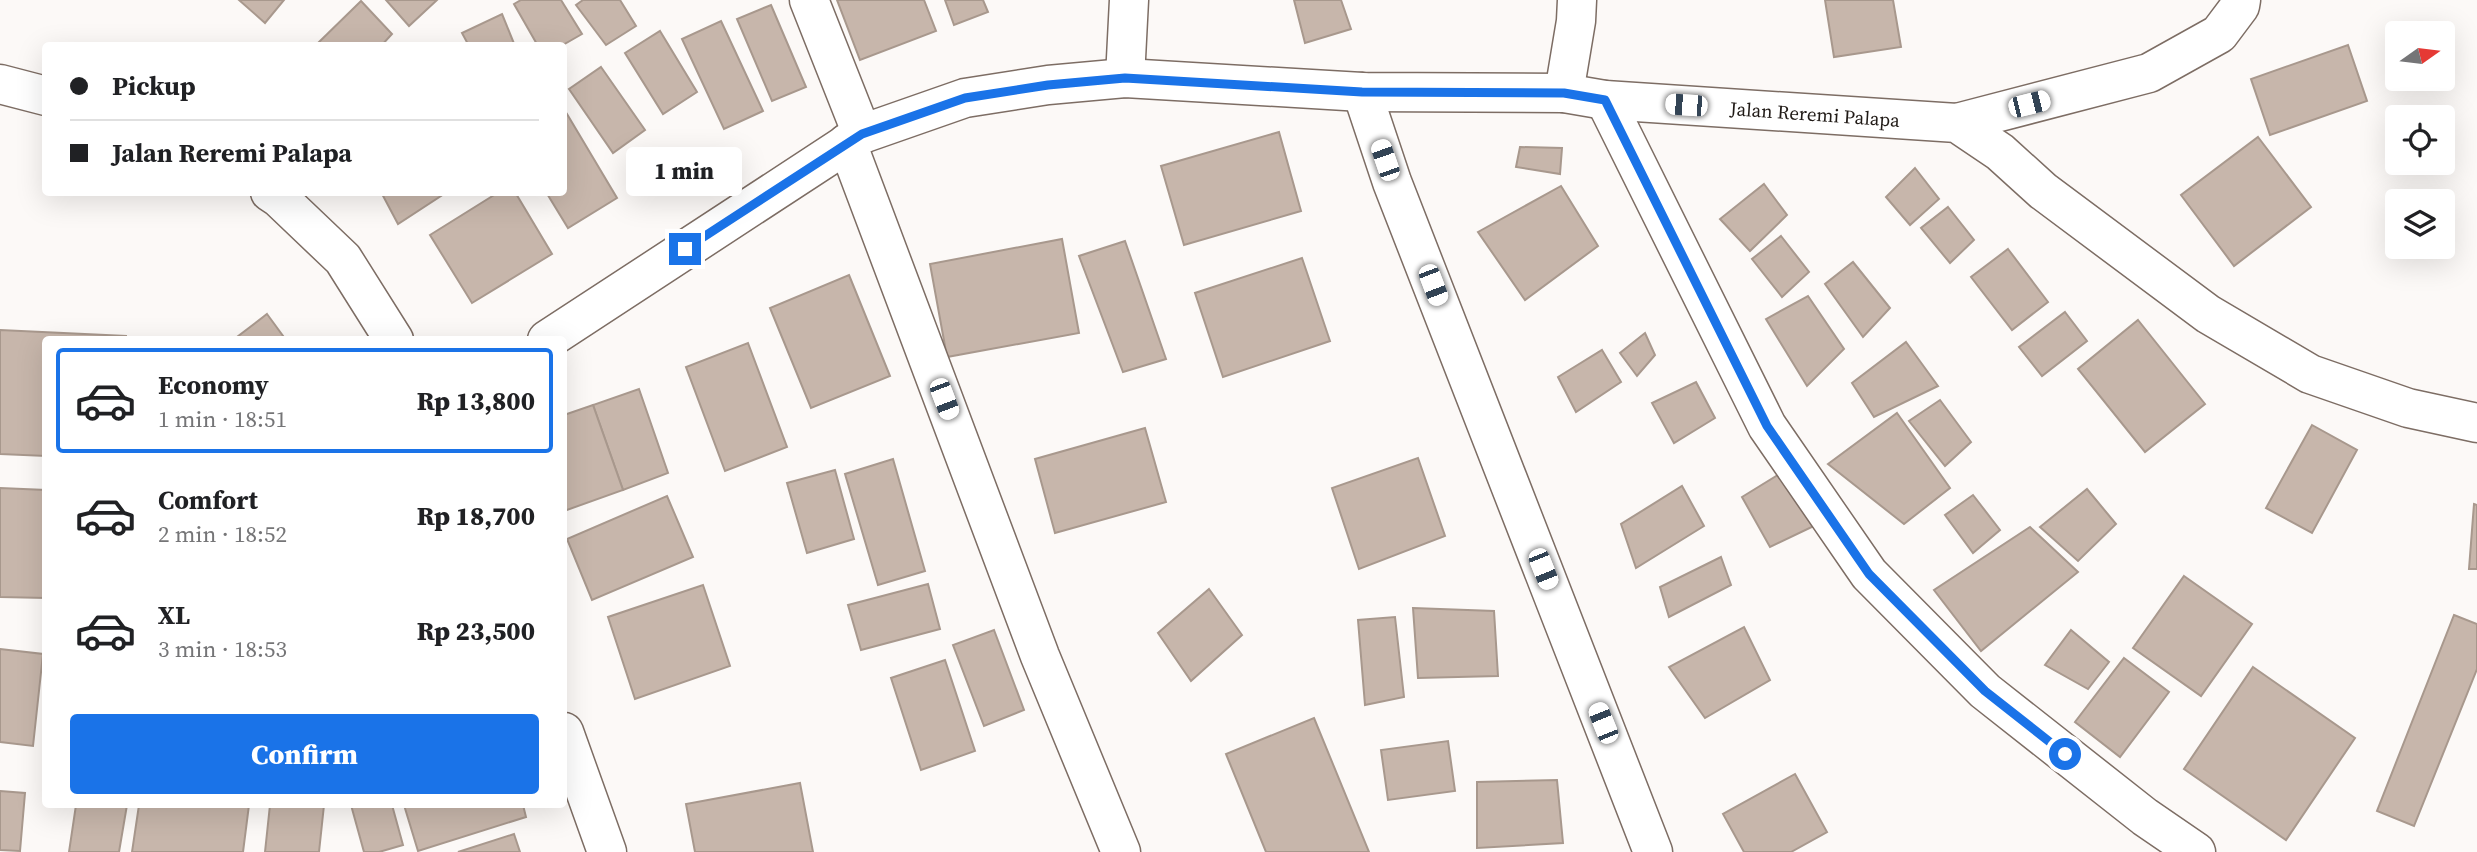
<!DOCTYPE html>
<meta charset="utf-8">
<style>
:root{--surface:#fff;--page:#f2f2f2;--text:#202124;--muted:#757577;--line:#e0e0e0;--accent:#1a73e8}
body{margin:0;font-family:"Source Serif 4",serif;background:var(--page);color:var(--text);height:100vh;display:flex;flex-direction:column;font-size:26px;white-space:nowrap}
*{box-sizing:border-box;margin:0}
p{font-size:23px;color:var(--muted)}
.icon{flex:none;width:38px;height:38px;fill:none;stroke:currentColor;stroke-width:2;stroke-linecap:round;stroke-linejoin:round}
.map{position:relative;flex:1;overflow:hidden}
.drawer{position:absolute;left:42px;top:336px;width:525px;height:472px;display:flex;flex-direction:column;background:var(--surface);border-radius:7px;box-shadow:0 7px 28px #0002}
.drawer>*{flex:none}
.hud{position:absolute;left:42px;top:42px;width:525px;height:154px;border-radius:7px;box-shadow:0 7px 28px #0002;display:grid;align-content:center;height:154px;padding:0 28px;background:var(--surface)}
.needle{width:46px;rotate:76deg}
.buttons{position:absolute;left:2385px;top:21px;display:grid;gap:14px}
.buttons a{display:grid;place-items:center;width:70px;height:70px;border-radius:7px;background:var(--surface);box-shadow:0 7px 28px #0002;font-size:35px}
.end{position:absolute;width:32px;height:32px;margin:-16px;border:9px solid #1a73e8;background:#fff;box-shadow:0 0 0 4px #fff}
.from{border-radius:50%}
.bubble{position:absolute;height:49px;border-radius:7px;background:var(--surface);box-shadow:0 7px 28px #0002;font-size:23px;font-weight:800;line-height:49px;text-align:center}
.car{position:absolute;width:21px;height:42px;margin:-21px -10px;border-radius:9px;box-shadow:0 0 5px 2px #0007;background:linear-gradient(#fff 24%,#345 0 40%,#fff 0 76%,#345 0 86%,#fff 0)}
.hud b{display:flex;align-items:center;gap:24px;height:66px;font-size:26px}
.hud b+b{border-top:2px solid var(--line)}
.hud i{width:18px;height:18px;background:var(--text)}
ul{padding:12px 0 0;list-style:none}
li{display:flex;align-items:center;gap:21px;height:105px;margin:0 14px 10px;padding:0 14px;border:4px solid transparent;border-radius:7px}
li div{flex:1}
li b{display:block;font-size:26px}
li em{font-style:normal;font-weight:800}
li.active{border-color:var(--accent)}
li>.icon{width:63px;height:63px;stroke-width:1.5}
.action{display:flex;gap:14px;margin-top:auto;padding:14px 28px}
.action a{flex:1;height:80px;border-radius:7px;background:var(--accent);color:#fff;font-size:28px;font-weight:800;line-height:80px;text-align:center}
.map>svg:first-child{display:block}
</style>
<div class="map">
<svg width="2477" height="852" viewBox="0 0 2477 852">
<rect width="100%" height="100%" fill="#fcf9f7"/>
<g fill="#c7b6ab" stroke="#a8988d" stroke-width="2">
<path d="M239 0H284L265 23Z"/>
<path d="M386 0H437L409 26Z"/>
<path d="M521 0H561L582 34 561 46H538L514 4Z"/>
<path d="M583 0H620L636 26 606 45 576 5Z"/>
<path d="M837 0H924L936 31 860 60Z"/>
<path d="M945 0H983L988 12 954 25Z"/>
<path d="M1294 0H1341L1351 29 1305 43Z"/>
<path d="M1825 0H1893L1901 47 1834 57Z"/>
<path d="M361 1 392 34 381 46H318L317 44Z"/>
<path d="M771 5 806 87 772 101 737 19Z"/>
<path d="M502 14 515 46H469L462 33Z"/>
<path d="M721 21 763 111 724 129 682 39Z"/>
<path d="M660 31 697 92 663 114 625 53Z"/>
<path d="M2348 45 2367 101 2270 135 2251 79Z"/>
<path d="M601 67 645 130 613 153 569 89Z"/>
<path d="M567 114 617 198 568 228 546 192H564V116Z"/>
<path d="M1279 132 1301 211 1184 245 1161 166Z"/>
<path d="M2258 137 2311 207 2234 266 2181 195Z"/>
<path d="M1520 147 1562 148 1560 174 1516 167Z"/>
<path d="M1915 168 1939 199 1910 225 1886 197Z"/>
<path d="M1764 184 1787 215 1750 251 1720 219Z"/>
<path d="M1561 186 1598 246 1525 300 1478 232Z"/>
<path d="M381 192H447L398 224Z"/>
<path d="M499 192H515L552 254 472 303 430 235Z"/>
<path d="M1948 207 1974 240 1950 263 1921 228Z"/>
<path d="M1781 236 1809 272 1782 297 1752 259Z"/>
<path d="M1062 239 1079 333 947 357 930 264Z"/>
<path d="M1125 241 1166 359 1123 372 1079 256Z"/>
<path d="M2008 249 2048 302 2012 330 1971 277Z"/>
<path d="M1302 258 1330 341 1223 377 1195 293Z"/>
<path d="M1853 262 1890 308 1863 337 1825 284Z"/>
<path d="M849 275 890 376 811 408 770 308Z"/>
<path d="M1808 296 1844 349 1807 386 1766 319Z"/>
<path d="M2065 312 2087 341 2042 376 2019 347Z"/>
<path d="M267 314 286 340H233Z"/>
<path d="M2138 320 2205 404 2145 452 2078 369Z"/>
<path d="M0 330 126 336V340H46V456L0 454Z"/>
<path d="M1645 333 1655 355 1637 376 1620 353Z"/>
<path d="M1906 342 1938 386 1874 417 1852 383Z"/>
<path d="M748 343 787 447 725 471 686 367Z"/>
<path d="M1602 350 1621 382 1576 412 1558 377Z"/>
<path d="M1696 382 1715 418 1674 443 1652 403Z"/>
<path d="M639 389 668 473 623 490 593 405Z"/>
<path d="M1940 400 1971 442 1945 466 1909 421Z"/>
<path d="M593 405 623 490 564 511V415Z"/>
<path d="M1897 413 1950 488 1904 524 1828 464Z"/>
<path d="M2312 425 2357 450 2312 533 2266 508Z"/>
<path d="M1145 428 1166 502 1055 533 1035 459Z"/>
<path d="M1418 458 1445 536 1359 569 1332 488Z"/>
<path d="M893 459 925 571 878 585 845 474Z"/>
<path d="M835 470 854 539 807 553 787 483Z"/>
<path d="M1786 470 1818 524 1770 547 1742 497Z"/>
<path d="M1682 486 1704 526 1636 568 1621 524Z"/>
<path d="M0 488 46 490V598L0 597Z"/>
<path d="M2087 489 2116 524 2078 561 2040 527Z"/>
<path d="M1973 495 2000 530 1973 553 1945 515Z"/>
<path d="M667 496 693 557 592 600 567 539Z"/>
<path d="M2474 504 2477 505V569H2469Z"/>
<path d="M2030 527 2078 572 1981 651 1934 590Z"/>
<path d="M1721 557 1731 585 1669 617 1660 587Z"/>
<path d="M2184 576 2252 624 2201 696 2133 648Z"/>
<path d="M928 584 940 629 861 650 848 605Z"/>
<path d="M703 585 730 666 635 699 608 617Z"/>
<path d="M1209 589 1242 635 1191 681 1158 633Z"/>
<path d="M1413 608 1494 611 1498 676 1418 678Z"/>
<path d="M2454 615 2477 624V669L2414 826 2377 811Z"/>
<path d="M1395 617 1404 697 1365 705 1358 620Z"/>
<path d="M1744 627 1770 680 1705 718 1669 667Z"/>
<path d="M994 630 1024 710 984 726 953 645Z"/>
<path d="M2071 630 2109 662 2088 689 2045 665Z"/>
<path d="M0 649 43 654 33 746 0 742Z"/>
<path d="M2124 658 2169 692 2120 757 2075 722Z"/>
<path d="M945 660 975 751 921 770 891 678Z"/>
<path d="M2253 667 2355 738 2286 840 2184 769Z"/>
<path d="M1314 718 1369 852H1266L1226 754Z"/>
<path d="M1448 741 1455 791 1388 800 1381 750Z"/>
<path d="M1795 774 1827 832 1791 852H1744L1723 814Z"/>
<path d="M1557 780 1563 843 1477 848V782Z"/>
<path d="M800 783 813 852H695L686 804Z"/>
<path d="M0 791 25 793 20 851 0 850Z"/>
<path d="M76 805H127L119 852H69Z"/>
<path d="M139 805H249L243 852H132Z"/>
<path d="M270 805H324L319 852H265Z"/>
<path d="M351 805H392L403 845 379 852H364Z"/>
<path d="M404 805H523L526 817 418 851Z"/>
<path d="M514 834 520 852H458Z"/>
</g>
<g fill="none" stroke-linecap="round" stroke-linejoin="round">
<g stroke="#7d6d64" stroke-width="41">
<g id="minor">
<path d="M809 0 862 134"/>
<path d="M1125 78 1129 0"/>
<path d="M1362 92 1392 182 1653 852"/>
<path d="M1564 93 1576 21 1577 0"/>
<path d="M1605 100 1767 426 1869 574 1985 691 2145 817 2196 852"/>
<path d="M1957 123 2149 73 2219 34 2240 6 2241 0"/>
<path d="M847 143 1040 656 1121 852"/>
<path d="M547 340 862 134 965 98 1048 85 1125 78 1362 92 1564 93 1605 100 1957 123 2000 152 2043 191 2208 314 2310 374 2408 408 2477 423"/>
</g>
</g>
<g stroke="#7d6d64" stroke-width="41">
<g id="major">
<path d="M0 84 46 96"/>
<path d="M270 192 279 198 343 259 394 340"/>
<path d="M564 732 607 852"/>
</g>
</g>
<use href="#minor" stroke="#fff" stroke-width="38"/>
<use href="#major" stroke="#fff" stroke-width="38"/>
</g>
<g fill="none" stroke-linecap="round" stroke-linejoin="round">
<path stroke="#1a73e8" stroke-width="9" d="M685 249 862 134 965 98 1048 85 1125 78 1362 92 1564 93 1605 100 1767 426 1869 574 1985 691 2065 754"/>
</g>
<g text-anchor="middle" stroke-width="6" stroke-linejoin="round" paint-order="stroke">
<g font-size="19" fill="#201a16" stroke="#fff">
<text transform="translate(1815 114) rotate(4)" y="7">Jalan Reremi Palapa</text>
</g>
</g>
</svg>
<div class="buttons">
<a><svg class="needle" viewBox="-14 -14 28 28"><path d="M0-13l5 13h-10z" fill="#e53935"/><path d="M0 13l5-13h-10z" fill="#757577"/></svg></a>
<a><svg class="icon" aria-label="locate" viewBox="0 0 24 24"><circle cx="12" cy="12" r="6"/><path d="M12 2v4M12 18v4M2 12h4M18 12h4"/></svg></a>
<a><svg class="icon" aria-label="layers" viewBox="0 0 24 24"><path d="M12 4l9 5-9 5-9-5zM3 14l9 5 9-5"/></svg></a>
</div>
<i class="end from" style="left:2065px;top:754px"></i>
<i class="end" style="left:685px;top:249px"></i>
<div class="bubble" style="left:626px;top:147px;width:116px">1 min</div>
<i class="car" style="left:2029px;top:104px;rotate:76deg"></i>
<i class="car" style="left:1686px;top:105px;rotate:274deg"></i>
<i class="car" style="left:1385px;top:160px;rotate:341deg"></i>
<i class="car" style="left:1433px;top:285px;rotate:159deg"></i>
<i class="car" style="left:944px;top:399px;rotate:159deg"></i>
<i class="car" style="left:1543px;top:569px;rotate:158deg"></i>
<i class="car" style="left:1603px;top:723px;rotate:338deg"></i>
<div class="hud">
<b><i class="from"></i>Pickup</b>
<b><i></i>Jalan Reremi Palapa</b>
</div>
<section class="drawer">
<ul>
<li class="active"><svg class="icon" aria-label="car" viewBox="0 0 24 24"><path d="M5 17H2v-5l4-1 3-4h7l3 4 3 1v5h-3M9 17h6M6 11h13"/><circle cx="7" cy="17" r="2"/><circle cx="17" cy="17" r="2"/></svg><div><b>Economy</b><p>1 min · 18:51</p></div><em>Rp 13,800</em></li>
<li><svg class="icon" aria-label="car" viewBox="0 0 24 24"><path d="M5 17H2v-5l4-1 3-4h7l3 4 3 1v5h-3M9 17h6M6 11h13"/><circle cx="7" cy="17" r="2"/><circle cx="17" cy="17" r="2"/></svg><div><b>Comfort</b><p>2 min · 18:52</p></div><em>Rp 18,700</em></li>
<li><svg class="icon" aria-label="car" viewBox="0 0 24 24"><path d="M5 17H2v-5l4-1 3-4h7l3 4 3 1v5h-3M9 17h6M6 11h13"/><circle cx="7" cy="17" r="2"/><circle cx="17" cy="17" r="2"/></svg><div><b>XL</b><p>3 min · 18:53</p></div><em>Rp 23,500</em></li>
</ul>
<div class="action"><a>Confirm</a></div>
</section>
</div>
